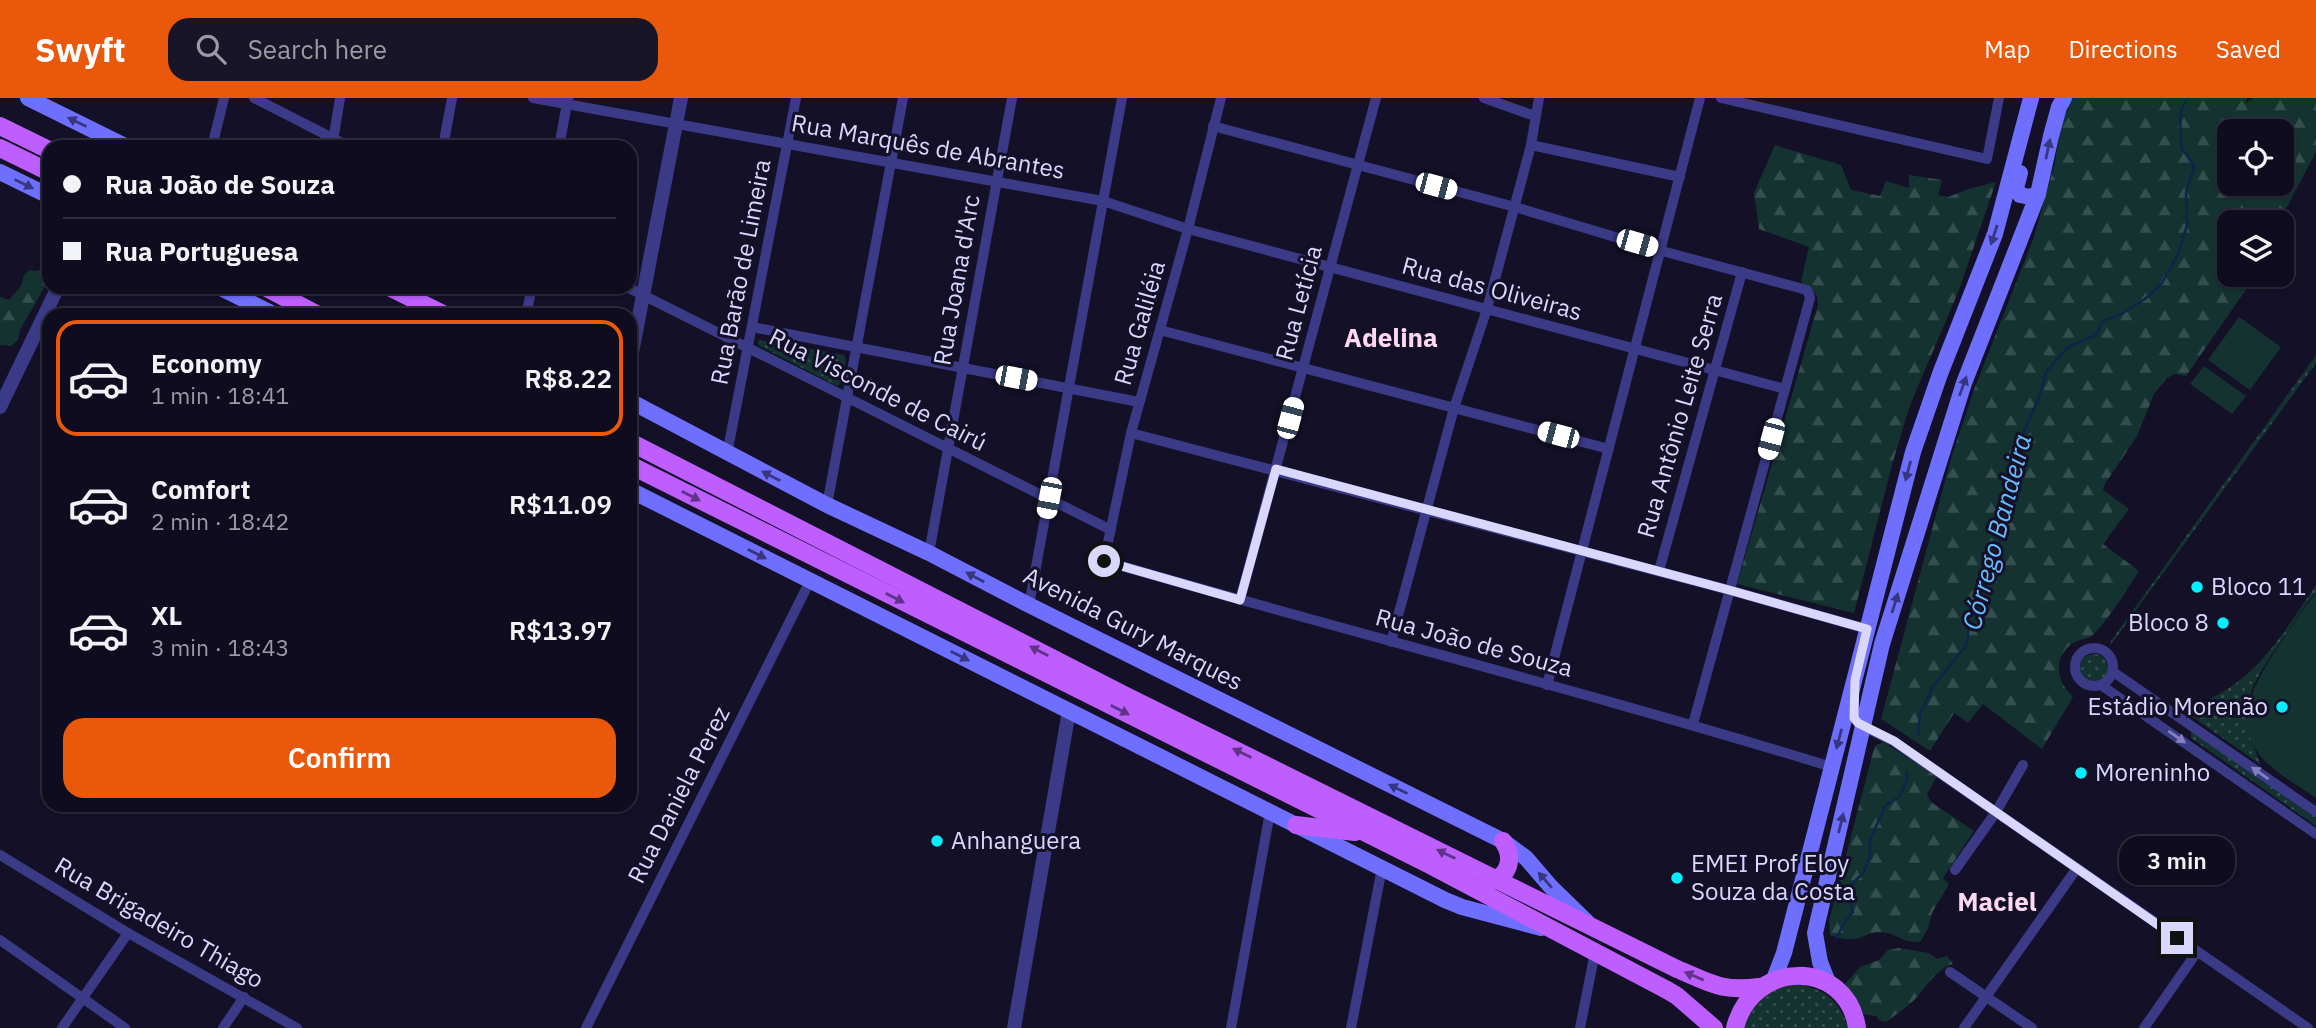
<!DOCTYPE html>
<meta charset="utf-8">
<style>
:root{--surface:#0e0c1e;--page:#171527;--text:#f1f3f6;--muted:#9b9ba4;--line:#2e2c3c;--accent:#ea580c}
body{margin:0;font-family:"IBM Plex Sans",sans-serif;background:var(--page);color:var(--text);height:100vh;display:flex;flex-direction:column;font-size:26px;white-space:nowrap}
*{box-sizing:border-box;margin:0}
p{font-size:23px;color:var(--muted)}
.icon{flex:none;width:38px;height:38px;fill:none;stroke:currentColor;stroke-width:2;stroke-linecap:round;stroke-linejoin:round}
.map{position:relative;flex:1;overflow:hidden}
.sheet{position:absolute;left:42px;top:210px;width:595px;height:504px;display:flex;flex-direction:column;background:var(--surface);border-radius:21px;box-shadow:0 2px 5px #0004,0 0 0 2px var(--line)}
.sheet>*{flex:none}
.hud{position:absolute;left:42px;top:42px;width:595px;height:154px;border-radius:21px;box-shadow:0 2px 5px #0004,0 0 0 2px var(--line);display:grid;align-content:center;height:154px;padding:0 21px;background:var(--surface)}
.controls{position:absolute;left:2217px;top:21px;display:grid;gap:14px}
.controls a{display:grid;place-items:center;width:77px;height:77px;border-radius:14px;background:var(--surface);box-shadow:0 2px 5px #0004,0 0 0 2px var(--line);font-size:35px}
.end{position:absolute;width:32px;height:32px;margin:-16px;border:9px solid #dad7ff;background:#111;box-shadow:0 0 0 4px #111}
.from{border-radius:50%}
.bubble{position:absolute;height:49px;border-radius:21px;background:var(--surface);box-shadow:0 2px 5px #0004,0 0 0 2px var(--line);font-size:23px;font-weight:600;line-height:49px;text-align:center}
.car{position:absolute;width:21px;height:42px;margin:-21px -10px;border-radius:9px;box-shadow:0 0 5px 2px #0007;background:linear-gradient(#fff 24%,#345 0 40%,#fff 0 76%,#345 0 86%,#fff 0)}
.hud b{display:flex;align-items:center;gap:24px;height:66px;font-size:26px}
.hud b+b{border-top:2px solid var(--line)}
.hud i{width:18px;height:18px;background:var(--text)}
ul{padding:12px 0 0;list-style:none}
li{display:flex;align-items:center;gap:21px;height:116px;margin:0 14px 10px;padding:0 7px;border:4px solid transparent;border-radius:21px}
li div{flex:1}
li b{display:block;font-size:26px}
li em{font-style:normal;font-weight:600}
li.active{border-color:var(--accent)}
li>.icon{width:63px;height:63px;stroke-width:1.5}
.cta{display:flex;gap:14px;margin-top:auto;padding:14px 21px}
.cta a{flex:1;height:80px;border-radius:21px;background:var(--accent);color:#fff;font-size:28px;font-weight:600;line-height:80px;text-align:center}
header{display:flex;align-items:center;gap:42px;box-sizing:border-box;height:98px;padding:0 35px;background:var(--accent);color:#fff}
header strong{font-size:33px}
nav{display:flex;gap:38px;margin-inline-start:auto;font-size:24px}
.search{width:490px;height:63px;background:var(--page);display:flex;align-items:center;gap:18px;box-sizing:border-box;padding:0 24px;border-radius:21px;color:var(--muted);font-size:26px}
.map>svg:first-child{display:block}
</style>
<header>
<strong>Swyft</strong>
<div class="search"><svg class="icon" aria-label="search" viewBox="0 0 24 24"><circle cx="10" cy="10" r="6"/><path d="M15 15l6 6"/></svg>Search here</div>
<nav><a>Map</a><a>Directions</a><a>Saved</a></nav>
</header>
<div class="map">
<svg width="2316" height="930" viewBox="0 0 2316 930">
<defs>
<pattern id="green-dots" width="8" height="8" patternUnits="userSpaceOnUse" patternTransform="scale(1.75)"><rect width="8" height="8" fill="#133230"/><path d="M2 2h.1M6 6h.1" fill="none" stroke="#354f4f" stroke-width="1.8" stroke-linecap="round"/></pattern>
<pattern id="forest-firs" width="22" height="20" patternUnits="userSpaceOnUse" patternTransform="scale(1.75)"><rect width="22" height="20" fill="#133230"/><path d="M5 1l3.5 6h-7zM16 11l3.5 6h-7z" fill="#354f4f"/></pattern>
</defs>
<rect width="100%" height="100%" fill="#131028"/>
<g fill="url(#green-dots)">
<path d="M760 242 844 257 846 261 841 285 837 288 758 247V244Z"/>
<path d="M2316 257V265L2110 548 2111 543Z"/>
<path d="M2316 487V495C2303 507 2294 525 2284 539 2249 590 2235 606 2261 667L2180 610C2191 607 2202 605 2211 600 2260 578 2287 529 2316 487Z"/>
<circle cx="2094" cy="570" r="14"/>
<path d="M2191 633 2316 720V728L2191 640Z"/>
<path d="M1799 886C1827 893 1839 902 1848 930H1744C1756 900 1767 890 1799 886Z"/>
</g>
<g fill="url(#forest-firs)" fill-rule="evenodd">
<path d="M2073 0H2247L2246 5 2254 0H2316V54L2279 124H2230V177H2250L2245 193 2186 278 2175 276 2167 280 2154 296 2137 338 2105 386 2103 392 2129 411 2103 446 2139 473C2125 494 2111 518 2094 536 2089 542 2077 541 2070 547 2052 563 2058 585 2073 599L2042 651 1983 606 1968 625 1954 615 1930 653 1881 621 1952 357 1975 289 2034 139 2055 64 2061 26ZM2230 33H2282V86H2230Z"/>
<path d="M1775 47 1841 67 1851 92 1880 98 1886 83 1909 90V77L1942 82 1938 97 1948 99 1968 91 1996 84 1959 192 1910 307 1892 367 1854 515 1737 486 1818 207 1817 198 1801 184 1809 149 1759 131 1754 95Z"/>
<path d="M43 170 49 172V181L20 232 18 242 11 248 0 247V199L9 202 21 188 24 177 29 172 36 173Z"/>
<path d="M1883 644 1937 678 1927 696 1931 704 1974 733 1943 780 1949 786 1932 815 1928 831 1920 844C1904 846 1894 833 1878 834 1873 834 1867 837 1862 839 1851 843 1841 841 1830 837L1829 823 1873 654 1875 648Z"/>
<path d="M1899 850 1929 855 1937 861 1947 858 1953 866C1935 871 1926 891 1913 903 1905 911 1895 917 1886 924L1879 922 1876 918 1861 916 1855 898 1849 896 1844 887 1860 869 1879 862 1888 852Z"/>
</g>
<g fill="#133230">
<path d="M2239 219 2281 249 2250 292 2208 262Z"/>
<path d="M2204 268 2246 298 2232 316 2190 286Z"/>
<path d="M2316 496V700C2298 688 2279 677 2264 662 2229 626 2256 582 2278 549 2290 532 2301 511 2316 496Z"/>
</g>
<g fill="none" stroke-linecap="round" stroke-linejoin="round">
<g stroke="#0c254b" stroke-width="2.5">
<path d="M1918 637 1920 616 1934 587 1967 546 1970 514 1989 473 2000 442 2002 412 2024 333 2040 297 2046 274 2068 249 2096 237 2103 223 2123 215 2145 201 2162 185 2178 156 2187 127 2186 95 2194 68 2181 49 2180 16 2187 0"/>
<path d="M1837 840 1843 826 1853 814 1850 801 1851 787 1863 775 1870 759V742L1885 708 1899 699 1907 682V674"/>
</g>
<g stroke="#3b3a87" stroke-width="10">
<path d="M254 0 350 49"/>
<path d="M533 0 1103 103 1188 131 1785 291"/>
<path d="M1221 0 1188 131 1131 335 1104 463C1346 533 1591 595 1832 669"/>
<path d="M1484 0 1535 18"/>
<path d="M1721 0 1987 61 1999 0"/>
<path d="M1213 28 1515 109 1662 153 1807 192 1810 200 1693 626"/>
<path d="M1531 47 1680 79"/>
<path d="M212 49 224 0"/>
<path d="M332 49 340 0"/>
<path d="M443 49 452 0"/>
<path d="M559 49 568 0"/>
<path d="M627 189 1111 432"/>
<path d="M526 217 532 189"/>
<path d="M752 229 1139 304"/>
<path d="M1160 232 1609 351"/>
<path d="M1131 335 1729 492 1867 531"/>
<path d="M727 356 796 0"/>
<path d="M827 407 903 0"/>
<path d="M929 455 1012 0"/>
<path d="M1659 473 1742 174"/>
<path d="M1240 502 1376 0"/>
<path d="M1029 507 1122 0"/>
<path d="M1391 544 1454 310 1487 211 1531 47 1539 0"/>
<circle cx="2094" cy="569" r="19"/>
<path d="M2112 573 2316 714"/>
<path d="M1547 587 1700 0"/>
<path d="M2101 587 2316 736"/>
<path d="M1864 629 1893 643 2308 930"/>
<path d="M0 757 128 835 297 930"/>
<path d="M1955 772 1996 714 2023 667"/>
<path d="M0 842 125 930"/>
<path d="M1950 874 2032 930"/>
<path d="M62 930 128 835"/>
<path d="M223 930 244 899"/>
<path d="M586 930 810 483"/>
<path d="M1231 930 1270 714"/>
<path d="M1351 930 1382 770"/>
<path d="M1580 930 1595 854"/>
<path d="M1964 930 2077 770"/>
<path d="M2144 930 2197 854"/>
</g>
<g stroke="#3b3a87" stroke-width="14">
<path d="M630 265 681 0"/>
<path d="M0 309 58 189"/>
<path d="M1014 930 1069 613"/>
</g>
<g stroke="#6e6fff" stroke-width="16">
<path d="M28 0 127 49"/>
<path d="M0 74 49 98"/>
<path d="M2020 75 2016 90 2020 97 2030 99 2038 96"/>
<path d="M219 189 275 217"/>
<path d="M630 303 827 407 929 455 1029 507 1503 743 1526 760 1551 789 1587 824"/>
<path d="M630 392 1445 802 1462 809 1541 830"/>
<path d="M1774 881 1784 855 1913 354 1940 276 1995 136 2031 0"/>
<path d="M1829 887 1820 864 1815 835 1882 546 1964 285 2038 96 2051 38 2059 9 2064 0"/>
</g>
<g stroke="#be5eff" stroke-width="18">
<path d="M0 28 49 52"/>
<path d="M0 50 49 74"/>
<path d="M265 189 318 217"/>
<path d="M389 189 445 217"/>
<path d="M630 344 1124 597 1677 871C1710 885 1722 894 1759 889"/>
<path d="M630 367 1428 766 1667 892 1677 898 1714 930"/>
<path d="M1296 727 1355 734"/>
<path d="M1488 784C1509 779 1515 761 1503 743"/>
<path d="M1735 930C1752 861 1847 860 1857 930"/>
</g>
</g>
<defs><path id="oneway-solid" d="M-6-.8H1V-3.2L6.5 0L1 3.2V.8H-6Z" transform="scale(1.75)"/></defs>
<g fill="#37367e">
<use href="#oneway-solid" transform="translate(77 24) rotate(-154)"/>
<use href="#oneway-solid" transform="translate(2048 51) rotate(-78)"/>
<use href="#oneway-solid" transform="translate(24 86) rotate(26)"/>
<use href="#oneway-solid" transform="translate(1994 137) rotate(108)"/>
<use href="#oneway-solid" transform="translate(1963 288) rotate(-70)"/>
<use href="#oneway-solid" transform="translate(1908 373) rotate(105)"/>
<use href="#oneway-solid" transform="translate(771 378) rotate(-153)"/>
<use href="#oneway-solid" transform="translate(757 456) rotate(27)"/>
<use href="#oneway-solid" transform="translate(975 479) rotate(-152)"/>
<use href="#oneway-solid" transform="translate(1895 505) rotate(-73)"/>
<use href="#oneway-solid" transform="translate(960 558) rotate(27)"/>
<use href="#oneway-solid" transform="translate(1839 641) rotate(105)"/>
<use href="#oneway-solid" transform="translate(1398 691) rotate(-154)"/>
<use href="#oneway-solid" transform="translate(1841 725) rotate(-76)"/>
<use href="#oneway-solid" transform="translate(1545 782) rotate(-131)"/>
</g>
<g fill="#603389">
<use href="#oneway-solid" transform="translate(691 398) rotate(27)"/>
<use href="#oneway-solid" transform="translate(895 500) rotate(27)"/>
<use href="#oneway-solid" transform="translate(1039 553) rotate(-153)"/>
<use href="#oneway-solid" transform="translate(1120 612) rotate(27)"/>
<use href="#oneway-solid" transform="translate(1242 655) rotate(-154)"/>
<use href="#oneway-solid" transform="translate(1446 756) rotate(-154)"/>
<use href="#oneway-solid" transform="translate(1694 878) rotate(-157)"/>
</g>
<g fill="#8381bd">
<use href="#oneway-solid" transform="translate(2177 639) rotate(35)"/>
<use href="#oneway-solid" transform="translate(2260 675) rotate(-145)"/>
</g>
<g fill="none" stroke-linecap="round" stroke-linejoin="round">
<path stroke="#dad7ff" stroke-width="9" d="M1104 463 1240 502 1276 371 1729 492 1867 531 1855 582 1854 620 1858 625 1894 643 2177 840"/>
</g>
<g fill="#03eeff" stroke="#131028" stroke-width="2.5">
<circle cx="2197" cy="489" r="7"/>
<circle cx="2223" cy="525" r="7"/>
<circle cx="2282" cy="609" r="7"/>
<circle cx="2081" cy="675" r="7"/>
<circle cx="937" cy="743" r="7"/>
<circle cx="1677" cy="780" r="7"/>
</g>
<g text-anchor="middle" stroke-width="6" stroke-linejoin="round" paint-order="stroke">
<g font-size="24" fill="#dad7ff" stroke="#131028">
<text transform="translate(928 49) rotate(10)" y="8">Rua Marquês de Abrantes</text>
<text transform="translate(741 174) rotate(-79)" y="8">Rua Barão de Limeira</text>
<text transform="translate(957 182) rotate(-80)" y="8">Rua Joana d'Arc</text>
<text transform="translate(1492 191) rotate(15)" y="8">Rua das Oliveiras</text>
<text transform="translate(1299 205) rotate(-75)" y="8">Rua Letícia</text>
<text transform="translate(1140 225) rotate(-74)" y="8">Rua Galiléia</text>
<text transform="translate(878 292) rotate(27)" y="8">Rua Visconde de Cairú</text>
<text transform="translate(1680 318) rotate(-74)" y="8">Rua Antônio Leite Serra</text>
<text transform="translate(1133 531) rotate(27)" y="8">Avenida Gury Marques</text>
<text transform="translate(1474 545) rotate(15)" y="8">Rua João de Souza</text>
<text transform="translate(679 697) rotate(-63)" y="8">Rua Daniela Perez</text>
<text transform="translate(159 825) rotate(30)" y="8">Rua Brigadeiro Thiago</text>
</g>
<g font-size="24" fill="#dad7ff" stroke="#131028" text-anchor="start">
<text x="2211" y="497">Bloco 11</text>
<text x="2209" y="533" text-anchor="end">Bloco 8</text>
<text x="2268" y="617" text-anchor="end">Estádio Morenão</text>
<text x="2095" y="683">Moreninho</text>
<text x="951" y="751">Anhanguera</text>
<text x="1691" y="774">EMEI Prof Eloy<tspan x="1691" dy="28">Souza da Costa</tspan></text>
</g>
<g font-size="26" font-weight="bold" fill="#ffd9f2" stroke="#131028">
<text x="1391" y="249">Adelina</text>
<text x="1997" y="813">Maciel</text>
</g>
<g font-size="26" font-style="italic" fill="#65bdff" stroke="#131028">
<text transform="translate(1997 434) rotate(-75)" y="9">Córrego Bandeira</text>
</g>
</g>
</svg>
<div class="controls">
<a><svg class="icon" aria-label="locate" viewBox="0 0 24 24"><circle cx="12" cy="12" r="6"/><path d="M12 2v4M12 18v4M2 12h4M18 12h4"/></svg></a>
<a><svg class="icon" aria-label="layers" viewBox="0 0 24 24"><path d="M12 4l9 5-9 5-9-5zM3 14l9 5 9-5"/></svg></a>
</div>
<i class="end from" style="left:1104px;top:463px"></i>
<i class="end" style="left:2177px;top:840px"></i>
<div class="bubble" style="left:2119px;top:738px;width:116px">3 min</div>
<i class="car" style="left:1436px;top:88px;rotate:105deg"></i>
<i class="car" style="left:1637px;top:145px;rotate:106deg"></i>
<i class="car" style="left:1016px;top:280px;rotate:101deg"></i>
<i class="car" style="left:1290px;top:320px;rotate:15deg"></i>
<i class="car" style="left:1558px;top:337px;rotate:285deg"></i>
<i class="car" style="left:1771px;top:341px;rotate:195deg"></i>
<i class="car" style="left:1049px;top:400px;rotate:191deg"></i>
<div class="hud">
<b><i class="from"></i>Rua João de Souza</b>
<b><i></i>Rua Portuguesa</b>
</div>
<section class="sheet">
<ul>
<li class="active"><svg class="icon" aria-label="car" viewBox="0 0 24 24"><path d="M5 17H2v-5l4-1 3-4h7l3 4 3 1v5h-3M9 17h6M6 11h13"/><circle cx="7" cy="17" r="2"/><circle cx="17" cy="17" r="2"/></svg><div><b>Economy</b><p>1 min · 18:41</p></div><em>R$8.22</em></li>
<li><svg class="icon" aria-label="car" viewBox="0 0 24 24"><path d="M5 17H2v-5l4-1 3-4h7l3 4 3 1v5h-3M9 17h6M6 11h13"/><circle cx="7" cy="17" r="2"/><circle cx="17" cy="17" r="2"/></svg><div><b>Comfort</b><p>2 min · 18:42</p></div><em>R$11.09</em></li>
<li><svg class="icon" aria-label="car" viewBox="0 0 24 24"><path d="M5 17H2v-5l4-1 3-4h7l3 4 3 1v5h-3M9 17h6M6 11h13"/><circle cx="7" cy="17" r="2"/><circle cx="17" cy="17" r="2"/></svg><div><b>XL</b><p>3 min · 18:43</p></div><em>R$13.97</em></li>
</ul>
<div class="cta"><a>Confirm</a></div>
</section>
</div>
